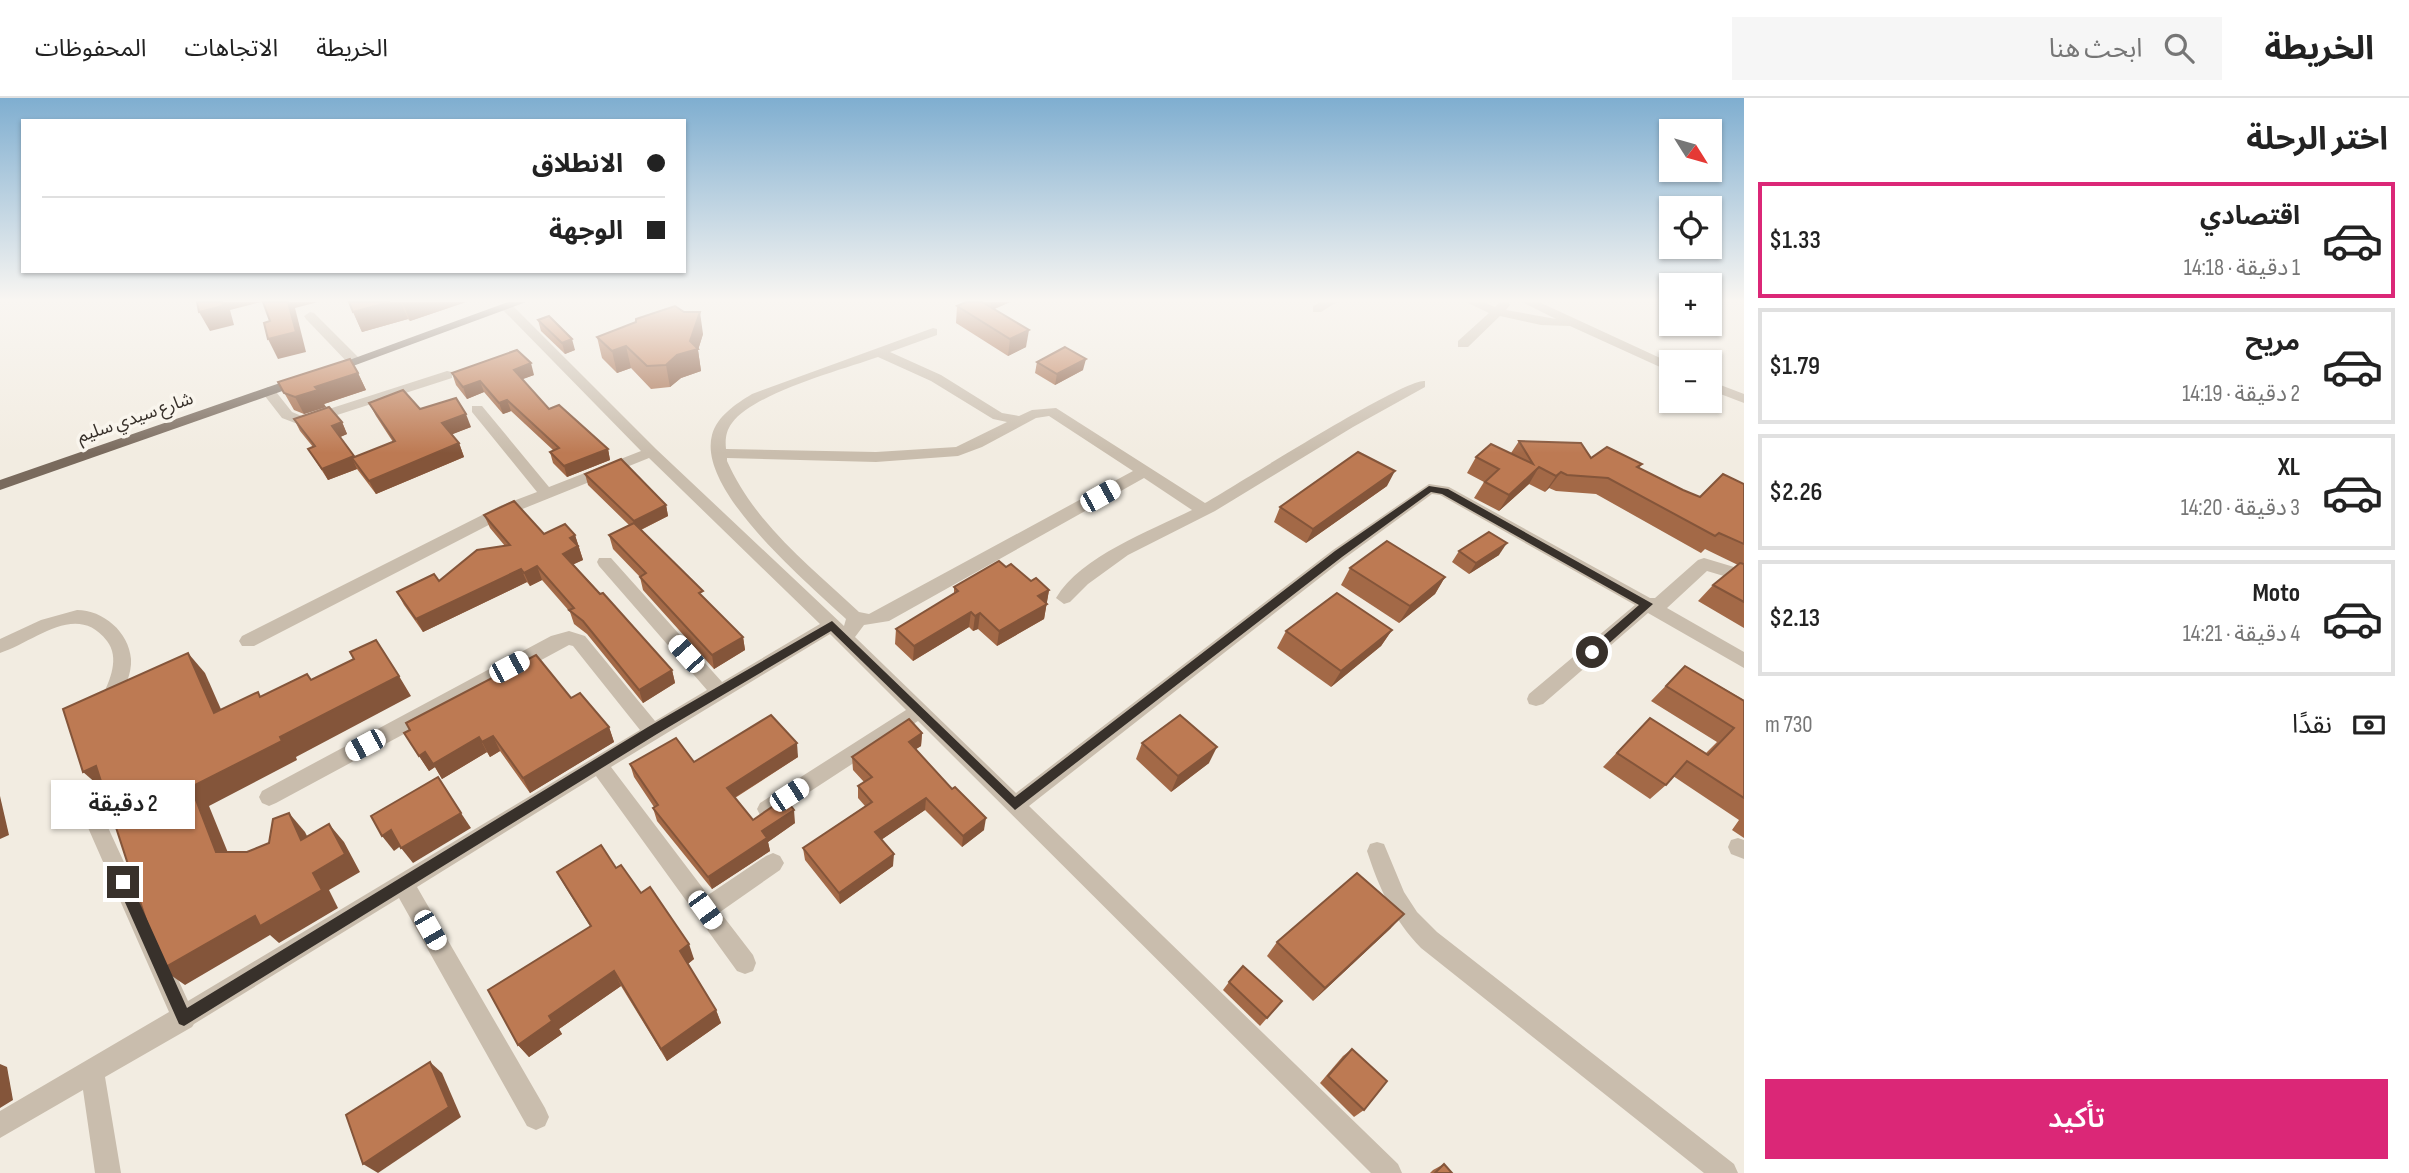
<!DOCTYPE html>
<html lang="ar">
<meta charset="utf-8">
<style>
:root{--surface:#fff;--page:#f6f6f6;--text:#222;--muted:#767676;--line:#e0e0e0;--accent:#db2777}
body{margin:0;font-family:"Sofia Sans Condensed","Noto Sans Arabic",sans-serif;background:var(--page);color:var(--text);direction:rtl;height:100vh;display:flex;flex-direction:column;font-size:26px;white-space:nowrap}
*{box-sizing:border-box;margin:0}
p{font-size:23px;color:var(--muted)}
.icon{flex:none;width:38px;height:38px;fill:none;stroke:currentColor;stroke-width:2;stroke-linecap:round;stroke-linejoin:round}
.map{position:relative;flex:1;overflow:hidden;direction:ltr}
.side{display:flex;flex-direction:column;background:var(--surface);width:665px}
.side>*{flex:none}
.hud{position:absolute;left:21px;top:21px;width:665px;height:154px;border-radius:0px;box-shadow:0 2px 5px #0004;direction:rtl;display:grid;align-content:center;height:154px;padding:0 21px;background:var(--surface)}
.needle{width:46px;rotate:127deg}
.fabs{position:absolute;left:1659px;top:21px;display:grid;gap:14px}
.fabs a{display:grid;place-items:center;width:63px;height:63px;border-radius:0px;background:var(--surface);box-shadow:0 2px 5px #0004;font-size:35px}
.end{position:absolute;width:32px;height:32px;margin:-16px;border:9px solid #38312b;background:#fff;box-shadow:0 0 0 4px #fff}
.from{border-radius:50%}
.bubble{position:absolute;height:49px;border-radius:0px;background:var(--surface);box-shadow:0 2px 5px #0004;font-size:23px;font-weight:600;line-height:49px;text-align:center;direction:rtl}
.car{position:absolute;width:21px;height:42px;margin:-21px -10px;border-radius:9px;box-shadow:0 0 5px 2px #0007;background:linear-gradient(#fff 24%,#345 0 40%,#fff 0 76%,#345 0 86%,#fff 0)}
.hud b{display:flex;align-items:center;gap:24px;height:66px;font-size:26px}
.hud b+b{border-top:2px solid var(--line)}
.hud i{width:18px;height:18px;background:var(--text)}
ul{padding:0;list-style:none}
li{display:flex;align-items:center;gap:21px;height:116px;margin:0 14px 10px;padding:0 7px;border:4px solid var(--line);border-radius:0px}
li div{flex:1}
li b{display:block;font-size:26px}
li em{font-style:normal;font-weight:600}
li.active{border-color:var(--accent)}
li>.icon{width:63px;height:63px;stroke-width:1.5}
h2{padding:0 21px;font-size:32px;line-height:84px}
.pay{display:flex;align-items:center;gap:18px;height:77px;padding:0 21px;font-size:26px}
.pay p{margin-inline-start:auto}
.primary-button{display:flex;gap:14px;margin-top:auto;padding:14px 21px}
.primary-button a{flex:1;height:80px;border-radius:0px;background:var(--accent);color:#fff;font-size:28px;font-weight:600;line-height:80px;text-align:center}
header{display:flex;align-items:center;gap:42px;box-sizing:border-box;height:98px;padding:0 35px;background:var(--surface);border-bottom:2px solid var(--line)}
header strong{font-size:33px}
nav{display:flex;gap:38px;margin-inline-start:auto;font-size:24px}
.search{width:490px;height:63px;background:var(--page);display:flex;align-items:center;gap:18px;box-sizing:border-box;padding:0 24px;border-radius:0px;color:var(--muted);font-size:26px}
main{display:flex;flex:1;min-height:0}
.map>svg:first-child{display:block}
</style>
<header>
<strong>الخريطة</strong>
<div class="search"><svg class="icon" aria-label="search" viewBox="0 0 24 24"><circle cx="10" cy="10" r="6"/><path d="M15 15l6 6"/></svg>ابحث هنا</div>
<nav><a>الخريطة</a><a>الاتجاهات</a><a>المحفوظات</a></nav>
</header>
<main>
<section class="side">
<h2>اختر الرحلة</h2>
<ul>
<li class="active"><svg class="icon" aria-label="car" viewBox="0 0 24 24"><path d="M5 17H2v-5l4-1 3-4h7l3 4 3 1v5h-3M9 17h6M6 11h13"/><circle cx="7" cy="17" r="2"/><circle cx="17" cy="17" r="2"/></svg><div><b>اقتصادي</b><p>1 دقيقة · 14:18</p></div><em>$1.33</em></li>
<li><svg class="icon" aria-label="car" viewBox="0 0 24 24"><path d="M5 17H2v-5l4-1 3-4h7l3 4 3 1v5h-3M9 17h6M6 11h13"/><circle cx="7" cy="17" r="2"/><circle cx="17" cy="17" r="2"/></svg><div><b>مريح</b><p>2 دقيقة · 14:19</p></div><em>$1.79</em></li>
<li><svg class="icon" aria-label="car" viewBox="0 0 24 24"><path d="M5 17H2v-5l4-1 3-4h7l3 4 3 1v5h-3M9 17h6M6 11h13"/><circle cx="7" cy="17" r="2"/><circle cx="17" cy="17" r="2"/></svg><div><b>XL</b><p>3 دقيقة · 14:20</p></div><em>$2.26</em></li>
<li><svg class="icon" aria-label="car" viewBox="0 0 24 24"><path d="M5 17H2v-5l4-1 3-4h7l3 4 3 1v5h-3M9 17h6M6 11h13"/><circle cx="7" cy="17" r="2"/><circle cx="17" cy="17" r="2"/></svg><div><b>Moto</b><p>4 دقيقة · 14:21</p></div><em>$2.13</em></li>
</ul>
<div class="pay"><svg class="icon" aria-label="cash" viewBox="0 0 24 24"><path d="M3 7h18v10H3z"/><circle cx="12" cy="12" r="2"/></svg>نقدًا<p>730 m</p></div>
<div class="primary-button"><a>تأكيد</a></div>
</section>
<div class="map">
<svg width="1744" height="1075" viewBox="0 0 1744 1075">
<rect width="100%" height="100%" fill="#f2ece1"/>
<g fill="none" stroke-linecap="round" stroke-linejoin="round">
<g fill="#c9bdad" fill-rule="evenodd">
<path d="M1321 204H1337L1321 214H1313V208Z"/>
<path d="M1466 204H1483L1495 209 1500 204H1508L1510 207 1506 212 1556 221 1522 204H1539L1671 265V274L1570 228 1541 227 1500 218 1468 249H1458V243L1489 215Z"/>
<path d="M507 205 511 206 656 351 844 528 846 521C808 485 697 393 712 337 717 318 736 306 752 296L933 230 937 231V237L890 254 941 277 1002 315 1019 318 1032 312 1056 310 1205 405C1235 388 1406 279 1425 283V289L1353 329 1215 413 1128 457 1088 486 1070 504 1064 506 1056 500C1081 458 1150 433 1192 412L1144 380 889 523 864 527 855 539 1016 695 1333 452 1429 386 1449 389 1650 500H1655L1698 462 1704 460 1744 472V484L1707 473 1667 510 1744 554V570L1648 515 1543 606 1536 608 1529 606 1527 601 1529 596 1635 507 1440 397 1432 396 1345 460 1029 708 1398 1066 1402 1075H1371L918 623 774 717 767 720 760 717 757 711 760 705 906 612 830 536 611 669 708 797 766 758 773 755 780 758 784 765 780 772 720 814 753 857 756 865 753 873 745 876 737 873 596 678 417 789 545 1010 549 1019 545 1028 536 1032 527 1028 399 800 194 926 192 929 105 979 121 1075H95L83 992 0 1040V1013L169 914 82 716 85 710 92 707 99 710 188 903 640 632 573 548 569 547 276 705 269 708 262 705 259 699 262 693 551 538 569 533 585 538 655 623 707 592 599 468 597 464 599 460H611L722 584 820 526 649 360 510 416 254 548H242L239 543 242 538 500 408 537 394 472 314V308H482L549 389 641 353 503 212 501 209ZM878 259 931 283 993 321 1007 324 956 349 876 354 726 351C725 341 726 333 732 325 754 295 841 272 878 259ZM1049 318 1133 373 869 516 859 514C810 468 755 426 727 363V360L876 364 958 358 982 349 1036 320Z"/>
<path d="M310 214 314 215 359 260V266H349L306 221 304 218Z"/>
<path d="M447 273 452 274V280L303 328 282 320 261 293 268 289 273 290 292 314 304 319Z"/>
<path d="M1710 283 1744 296V305L1710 292Z"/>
<path d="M77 512C103 512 129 534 131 561 132 576 124 591 118 604L111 606 104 604 102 599C110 582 120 560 107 543 76 503 35 544 0 555V541L41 522Z"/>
<path d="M1738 740 1744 742V761L1731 756 1728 749 1731 742Z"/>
<path d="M1377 744 1384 746 1404 794 1417 814 1437 834 1734 1066 1738 1075H1704L1421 850C1393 821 1379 790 1367 753L1370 746Z"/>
</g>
<g fill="#796a5d" fill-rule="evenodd">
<path d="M508 204H526L334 275H324L322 272Z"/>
<path d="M303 277 308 278V284L0 392V382Z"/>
</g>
</g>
<g fill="#a36947">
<path d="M349 204H466L410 223 408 221 362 234Z"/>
<path d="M966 204H1010L994 211 1026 249 1008 258 956 225 957 208Z"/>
<path d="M538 222 575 252 565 256 541 233Z"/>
<path d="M703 236 698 252 701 273 681 280 670 289 651 291 631 270 617 275 602 260 597 239Z"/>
<path d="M1037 264 1083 272 1055 287 1035 275Z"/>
<path d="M358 275 366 292 324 306 326 309 304 316 294 312 278 284Z"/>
<path d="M452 275 534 277 522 281 549 311 608 351 610 362 567 379 553 365 550 354 553 352 511 313 503 316 484 294 467 301 456 287Z"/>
<path d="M369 305 420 311 471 329 452 336 459 345 464 359 376 396 357 371 328 382 308 351 313 349 300 333 294 321 342 324 347 336 340 339 355 359 393 344 376 318Z"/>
<path d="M1519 343 1591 360 1642 366 1639 370 1683 392 1700 399 1744 386V530L1698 503 1713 487 1738 467 1705 451 1701 455 1596 396 1556 393 1549 390 1545 394 1529 386 1499 413 1474 400 1484 384 1467 375 1476 359 1511 355Z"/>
<path d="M585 376 666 407 668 418 641 432 704 500 743 539 745 552 714 571 643 492 640 479 613 451 609 437 629 427 588 387Z"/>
<path d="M1387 388 1306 445 1274 424 1280 409Z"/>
<path d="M484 417 544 436 575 437 583 462 573 466 672 572 675 585 643 605 587 536 574 526 570 514 542 482 530 488 527 484 423 534 404 507 397 494 439 483 505 448 490 430Z"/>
<path d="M1459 453 1499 457 1469 476 1452 464Z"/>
<path d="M1006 469 1031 483 1049 492 1044 521 997 548 978 531 973 533 969 529 913 563 895 546 896 531 954 496V489Z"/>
<path d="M1350 470 1445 479 1435 496 1399 525 1341 487Z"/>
<path d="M1392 532 1381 548 1331 589 1277 550 1286 533Z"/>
<path d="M1685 568 1744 602V740L1732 732 1739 722 1673 678 1666 687 1650 701 1603 669 1650 620 1706 655 1717 644 1651 603Z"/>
<path d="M571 600 609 629 614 644 530 695 500 653 490 659 487 654 442 681 435 669 429 673 404 635Z"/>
<path d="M922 635 921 648 916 651 984 732 962 749 925 712 881 742 893 768 840 806 805 762 803 750 865 708 858 700V688L864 684 853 672 852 659Z"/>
<path d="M1142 645 1209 665 1171 694 1136 661Z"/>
<path d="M798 659 735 700 753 722 795 725 768 744 770 753 712 791 657 723 653 710 654 709 634 679 630 666Z"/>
<path d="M616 770 641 795 694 861 688 866 716 912 721 925 667 963 621 888 559 931 562 936 529 959 518 947 590 828 566 790 557 774Z"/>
<path d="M1391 830 1313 903 1267 858 1277 844Z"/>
<path d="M1229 884 1282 903 1260 928 1223 892Z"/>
<path d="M1352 951 1364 1012 1354 1019 1320 985 1343 958Z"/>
<path d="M1444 1066 1452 1075H1430L1433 1072Z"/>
</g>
<g fill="#84553a">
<path d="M222 204H261L230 212 234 227 210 233 199 214Z"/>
<path d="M288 204H318L295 210 306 254 278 261 268 241Z"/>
<path d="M390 204H401L408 221 362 234 353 214Z"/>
<path d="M402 204H466L410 223Z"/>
<path d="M991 204H1010L990 213Z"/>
<path d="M700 214 703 236 698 252 701 273 681 280 670 289 666 267 690 243Z"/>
<path d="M1029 232 1026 249 1008 258 1010 241Z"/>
<path d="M572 241 575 252 565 256 562 245Z"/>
<path d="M626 248 631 270 617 275 612 253Z"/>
<path d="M1086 261 1083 272 1055 287 1057 276Z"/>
<path d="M531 265 534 277 518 283 514 272Z"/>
<path d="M358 275 366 292 324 306 326 309 304 316 295 299 315 289Z"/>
<path d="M480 283 484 294 467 301 463 289Z"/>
<path d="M507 302 511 313 503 316 499 305Z"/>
<path d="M466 316 471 329 448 338 442 325Z"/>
<path d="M342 324 347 336 338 340 332 328Z"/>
<path d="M459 345 464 359 376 396 369 383Z"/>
<path d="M608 351 610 362 567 379 564 368Z"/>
<path d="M354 358 360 369 352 360 357 371 328 382 322 371Z"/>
<path d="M1539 369 1529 386 1499 413 1509 397Z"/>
<path d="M1395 373 1387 388 1306 445 1313 431Z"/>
<path d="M1561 374 1549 390 1545 394 1556 378Z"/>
<path d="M666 407 668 418 636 434 634 423Z"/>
<path d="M575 437 583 462 568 469 563 456 570 440Z"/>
<path d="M1507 445 1499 457 1469 476 1476 465Z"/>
<path d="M537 468 542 482 530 488 524 475Z"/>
<path d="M521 471 527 484 423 534 416 521Z"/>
<path d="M1445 479 1435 496 1399 525 1410 508Z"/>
<path d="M1049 492 1044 521 997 548 999 533 1038 498Z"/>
<path d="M971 514 969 529 913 563 914 548Z"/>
<path d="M980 515 978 531 973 533 975 518Z"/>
<path d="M1392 532 1381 548 1331 589 1341 573Z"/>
<path d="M743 539 745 552 714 571 712 557Z"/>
<path d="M188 555 205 575 231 634 214 615Z"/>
<path d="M672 572 675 585 643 605 639 592Z"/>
<path d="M399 578 411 598 296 659 297 662 209 708 235 772 216 754 191 689 280 639Z"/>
<path d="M609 629 614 644 530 695 523 680Z"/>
<path d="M922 635 921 648 908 656 909 644Z"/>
<path d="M493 638 500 653 490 659 482 644Z"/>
<path d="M479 639 487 654 442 681 435 669 429 673 419 658 425 654Z"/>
<path d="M797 645 798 659 729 703 727 690Z"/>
<path d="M1217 649 1209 665 1171 694 1178 678Z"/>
<path d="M96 668 105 693 83 674Z"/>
<path d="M0 698 9 737 0 741Z"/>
<path d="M926 700 925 712 875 746V734Z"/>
<path d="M794 712 795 725 768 744 770 753 712 791 708 779 762 733Z"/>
<path d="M289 715 305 734 318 760 301 742Z"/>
<path d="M461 715 471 730 413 765 401 750Z"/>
<path d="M986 720 984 732 962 749 963 738Z"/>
<path d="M329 726 344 744 360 774 329 792 338 810 279 845 270 837 185 887 162 871 313 775Z"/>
<path d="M391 732 402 747 394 753 382 738Z"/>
<path d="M894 756 893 768 840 806 839 795Z"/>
<path d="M1404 816 1391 830 1313 903 1325 890Z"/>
<path d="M689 846 694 861 685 868 680 853Z"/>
<path d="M614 873 621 888 559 931 562 936 529 959 518 947 549 918Z"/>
<path d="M716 912 721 925 667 963 661 951Z"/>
<path d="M430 964 442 975 461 1019 378 1075 363 1066Z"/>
<path d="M0 966 7 969 13 1002 0 1010Z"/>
</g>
<g fill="#bd7a53" stroke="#84553a" stroke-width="2">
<path d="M197 204H222L223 208 199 214Z"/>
<path d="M263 204H288L296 234 268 241 264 225 270 223Z"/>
<path d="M349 204H390L353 214Z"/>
<path d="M966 204H982L1029 232 1010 241 957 208Z"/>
<path d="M675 208 684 214H700L690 243 698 251 677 257 666 267 647 268 626 248 612 253 597 239 636 224V221Z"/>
<path d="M549 218 572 241 562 245 538 222Z"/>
<path d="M1065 249 1086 261 1057 276 1037 264Z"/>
<path d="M517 252 531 265 514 272 549 311 559 307 608 351 564 368 550 354 559 350 507 302 499 305 480 283 463 289 452 275Z"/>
<path d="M350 261 358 275 315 289 318 292 295 299 284 295 278 284Z"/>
<path d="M403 292 420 311 456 300 466 316 442 325 459 345 369 383 352 360 395 343 369 305Z"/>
<path d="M329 309 342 324 332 328 354 358 322 371 308 351 315 348 294 321Z"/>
<path d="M1519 343 1581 345 1591 360 1607 349 1642 366 1637 369 1683 392 1700 399 1723 376 1744 386V446L1719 435 1715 438 1608 380 1567 377 1561 374 1556 378 1539 369 1509 397 1485 384 1499 371 1476 359 1491 346 1533 366Z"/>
<path d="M1358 354 1395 373 1313 431 1280 409Z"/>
<path d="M621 361 666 407 634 423 585 376Z"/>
<path d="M514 403 544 436 565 426 575 437 570 440 578 448 563 456 600 496 603 495 672 572 639 592 583 523 569 512 574 510 537 468 524 475 521 471 416 521 397 494 434 476 439 483 477 452 510 447 484 417Z"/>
<path d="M634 425 703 493 699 495 743 539 712 557 640 479 646 475 609 437Z"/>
<path d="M1489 434 1507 445 1476 465 1459 453Z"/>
<path d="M1387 443 1445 479 1410 508 1350 470Z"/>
<path d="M999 463 1006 469 1011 466 1031 483 1036 480 1049 492 1038 498 1047 506 999 533 980 515 975 518 971 514 914 548 896 531 958 493 954 489Z"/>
<path d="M1740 465 1744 466V504L1713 487Z"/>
<path d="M1337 495 1392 532 1341 573 1286 533Z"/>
<path d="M376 542 399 578 280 639 282 643 191 689 216 754H247L269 745 273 721 289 715 301 742 329 726 345 756 313 775 322 792 260 828 255 818 162 871 96 668 83 674 63 611 188 555 214 615 258 594 260 599 307 576 311 582 354 561 350 554Z"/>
<path d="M536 557 571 600 580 595 609 629 523 680 493 638 482 644 479 639 433 666 425 654 419 658 404 635 410 632 406 625Z"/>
<path d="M1685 568 1744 603V700L1687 663 1666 687 1617 655 1650 620 1708 657 1734 630 1666 588Z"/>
<path d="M771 617 797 645 727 690 753 722 785 700 794 712 762 733 767 740 708 779 653 710 658 707 630 666 676 640 694 664Z"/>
<path d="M1180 617 1217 649 1178 678 1142 645Z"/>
<path d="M909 621 922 635 909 644 952 691 955 689 986 720 963 738 926 700 875 734 894 756 839 795 803 750 872 704 858 688 872 679 852 659Z"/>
<path d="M438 679 461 715 401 750 391 732 382 738 371 718Z"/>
<path d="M601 747 616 770 621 767 641 795 650 789 689 846 680 853 716 912 661 951 614 873 549 918 552 923 518 947 488 892 591 828 557 774Z"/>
<path d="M1357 775 1404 816 1325 890 1277 844Z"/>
<path d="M1243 868 1282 903 1267 920 1229 884Z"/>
<path d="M1352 951 1387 983 1364 1012 1328 978Z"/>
<path d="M430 964 449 1009 363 1066 346 1017Z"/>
<path d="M1444 1066 1452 1075H1435Z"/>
</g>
<linearGradient id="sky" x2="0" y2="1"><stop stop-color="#7faed0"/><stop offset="0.57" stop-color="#f9f6f2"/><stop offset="1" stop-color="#f9f6f2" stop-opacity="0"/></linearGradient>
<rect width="1744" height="355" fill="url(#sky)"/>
<path fill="#38312b" d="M1429 388 1448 391 1653 506 1596 557H1588V551L1639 507 1442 396 1431 394 1342 459 1015 712 831 533 657 636 184 928 179 926 116 784 123 778 128 779 187 910 648 629 832 523 1015 699 1335 453Z"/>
<g text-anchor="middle" stroke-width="7" stroke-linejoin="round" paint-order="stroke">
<g font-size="18" fill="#38312b" stroke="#f9f5ed">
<text transform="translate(135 319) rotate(-19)" y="6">شارع سيدي سليم</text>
</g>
</g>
</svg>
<div class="fabs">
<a><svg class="needle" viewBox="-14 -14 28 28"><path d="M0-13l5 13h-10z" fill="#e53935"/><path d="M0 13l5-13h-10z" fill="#767676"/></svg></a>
<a><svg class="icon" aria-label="locate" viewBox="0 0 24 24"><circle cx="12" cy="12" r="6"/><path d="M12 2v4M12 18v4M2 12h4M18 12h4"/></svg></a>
<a>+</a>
<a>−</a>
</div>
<i class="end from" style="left:1592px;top:554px"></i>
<i class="end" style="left:123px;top:784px"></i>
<div class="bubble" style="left:51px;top:682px;width:144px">2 دقيقة</div>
<i class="car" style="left:1100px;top:398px;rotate:61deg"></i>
<i class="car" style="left:686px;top:556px;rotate:318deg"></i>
<i class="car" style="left:509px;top:569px;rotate:62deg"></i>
<i class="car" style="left:365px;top:647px;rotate:242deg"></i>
<i class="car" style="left:789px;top:697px;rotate:57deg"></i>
<i class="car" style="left:705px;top:812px;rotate:144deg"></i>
<i class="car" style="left:430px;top:832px;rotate:150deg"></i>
<div class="hud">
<b><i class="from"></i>الانطلاق</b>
<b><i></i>الوجهة</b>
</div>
</div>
</main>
